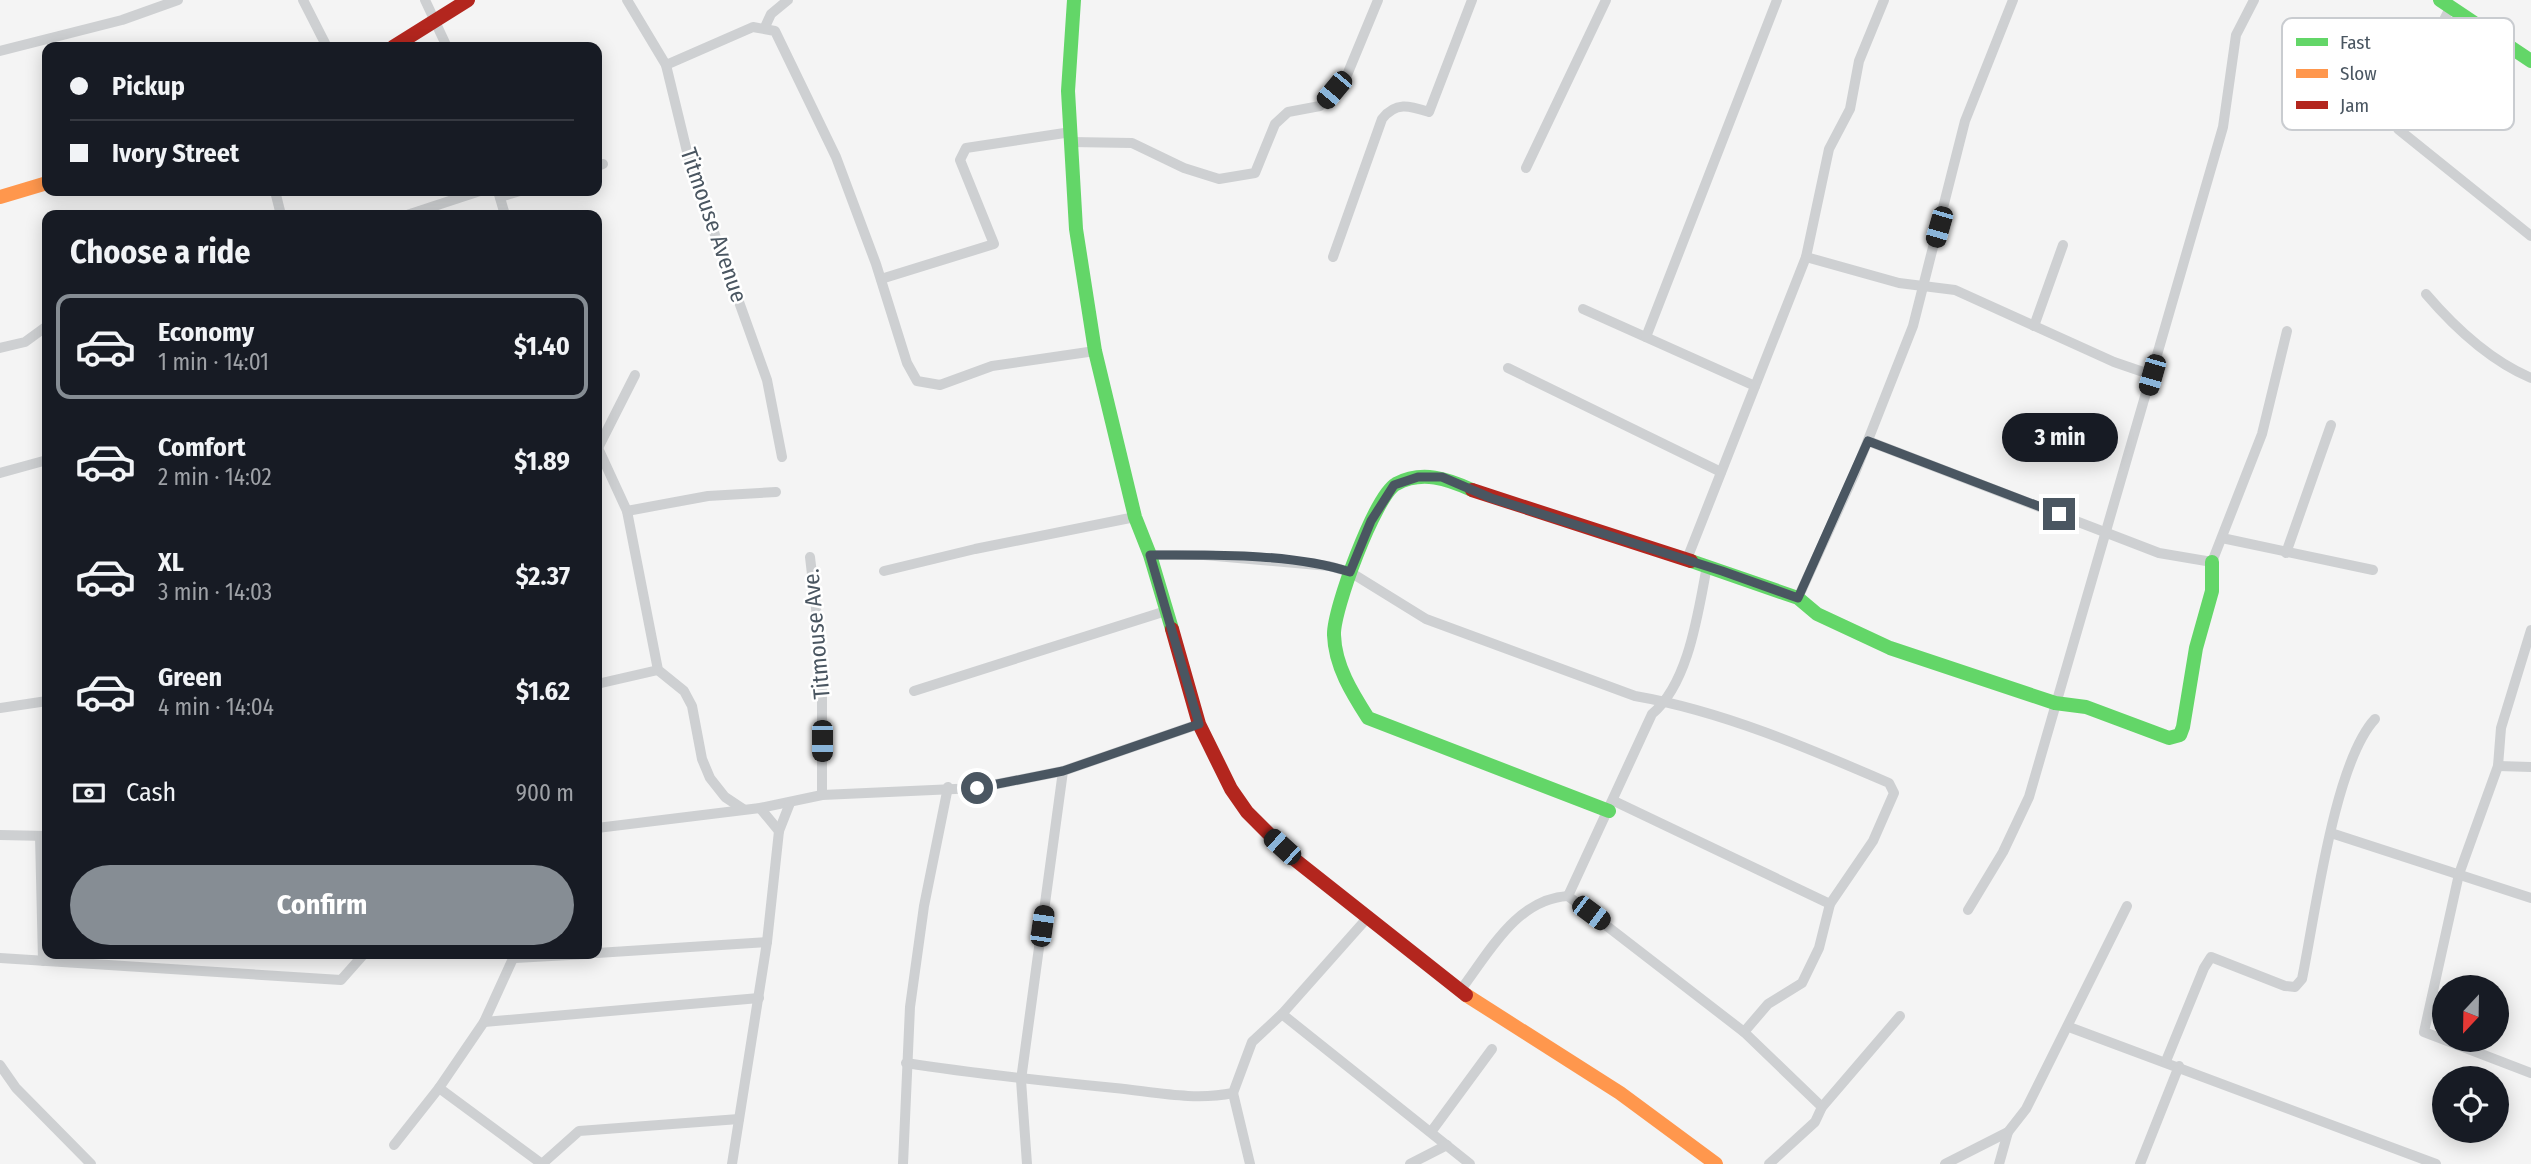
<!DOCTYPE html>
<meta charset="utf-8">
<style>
:root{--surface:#171b24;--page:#20242c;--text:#f1f3f6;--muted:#9ea1a6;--line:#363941;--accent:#868d94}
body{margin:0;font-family:"Fira Sans Condensed",sans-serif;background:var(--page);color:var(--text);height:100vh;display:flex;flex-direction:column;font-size:26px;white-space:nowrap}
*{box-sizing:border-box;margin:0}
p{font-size:23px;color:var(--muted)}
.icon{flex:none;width:38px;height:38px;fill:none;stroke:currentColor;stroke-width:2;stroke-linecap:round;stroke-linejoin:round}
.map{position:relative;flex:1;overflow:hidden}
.details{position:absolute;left:42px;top:210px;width:560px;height:749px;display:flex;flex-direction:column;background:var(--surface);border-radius:14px;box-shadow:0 4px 18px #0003}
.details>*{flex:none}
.banner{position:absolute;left:42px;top:42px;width:560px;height:154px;border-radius:14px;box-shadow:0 4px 18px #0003;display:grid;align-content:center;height:154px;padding:0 28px;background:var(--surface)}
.needle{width:46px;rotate:202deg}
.tools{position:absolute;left:2432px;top:975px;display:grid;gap:14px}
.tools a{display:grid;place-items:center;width:77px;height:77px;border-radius:50%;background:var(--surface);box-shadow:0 4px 18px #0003;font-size:35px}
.end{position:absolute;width:32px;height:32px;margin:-16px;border:9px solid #4a5661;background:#fff;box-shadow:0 0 0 4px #fff}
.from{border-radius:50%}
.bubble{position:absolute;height:49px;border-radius:24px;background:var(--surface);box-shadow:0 4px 18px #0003;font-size:23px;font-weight:700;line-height:49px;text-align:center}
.car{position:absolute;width:21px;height:42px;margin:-21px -10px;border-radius:9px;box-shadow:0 0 5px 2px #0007;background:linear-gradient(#222 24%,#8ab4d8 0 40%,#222 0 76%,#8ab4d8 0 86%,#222 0)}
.banner b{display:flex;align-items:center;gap:24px;height:66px;font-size:26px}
.banner b+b{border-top:2px solid var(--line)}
.banner i{width:18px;height:18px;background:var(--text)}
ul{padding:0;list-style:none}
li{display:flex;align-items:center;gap:21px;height:105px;margin:0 14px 10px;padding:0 14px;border:4px solid transparent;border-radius:14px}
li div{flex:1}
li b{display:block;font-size:26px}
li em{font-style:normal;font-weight:700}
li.current{border-color:var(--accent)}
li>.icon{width:63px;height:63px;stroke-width:1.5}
h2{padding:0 28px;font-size:32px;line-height:84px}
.pay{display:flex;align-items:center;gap:18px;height:77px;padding:0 28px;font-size:26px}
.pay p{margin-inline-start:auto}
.primary-button{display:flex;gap:14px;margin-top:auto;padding:14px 28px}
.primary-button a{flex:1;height:80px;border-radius:42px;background:var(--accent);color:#fff;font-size:28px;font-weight:700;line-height:80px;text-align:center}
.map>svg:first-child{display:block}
</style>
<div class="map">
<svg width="2531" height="1164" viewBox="0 0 2531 1164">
<rect width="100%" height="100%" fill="#f4f4f4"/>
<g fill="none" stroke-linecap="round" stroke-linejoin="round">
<g stroke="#ced0d2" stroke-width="10">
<path d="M303 0 327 47"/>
<path d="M425 0 447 47"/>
<path d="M627 0 666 65 691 168 767 380 782 457"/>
<path d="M2450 8 2398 111V129L2531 236"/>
<path d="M765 27 771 14 788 0"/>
<path d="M0 51 122 20 178 0"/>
<path d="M666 65 753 27 775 31 836 157 876 264 907 363 917 381 940 385 992 366 1095 351"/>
<path d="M1071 142 1132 143 1184 168 1219 179 1255 173 1275 124 1288 112 1320 106 1347 75 1378 0"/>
<path d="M597 166 603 164"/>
<path d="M1526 168 1606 0"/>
<path d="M275 191 281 215"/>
<path d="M498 191 505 215"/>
<path d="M500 197 520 191"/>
<path d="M407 215 480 191"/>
<path d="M1333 257 1382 119C1396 101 1410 106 1429 112L1472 0"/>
<path d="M1806 257 1899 283 1955 290 2114 362 2152 375"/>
<path d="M881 279 994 244 960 160 966 148 1071 132"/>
<path d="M2426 294C2455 328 2489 360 2531 378"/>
<path d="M1583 309 1755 386"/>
<path d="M2034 326 2063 245"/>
<path d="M1646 337 1777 0"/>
<path d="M0 348 25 342 47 326"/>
<path d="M1508 368 1721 472"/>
<path d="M1868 441 2159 553 2212 562 2262 434 2287 331"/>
<path d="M598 448 627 511 658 670 684 691 692 706 702 759 710 778 725 797 743 809"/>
<path d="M598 448 635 375"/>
<path d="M0 473 47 460"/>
<path d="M627 511 708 496 776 492"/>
<path d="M2222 538 2373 570"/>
<path d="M2286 553 2331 425"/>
<path d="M1150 555H1204L1329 566 1350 572 1426 619 1635 696C1722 711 1808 748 1889 783L1894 793 1873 841 1830 904 1819 948 1802 983 1768 1004 1744 1032 1568 896C1516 899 1489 953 1460 991"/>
<path d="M810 557 822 660V795"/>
<path d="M1687 559 1806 257 1829 149 1850 109 1859 61 1884 0"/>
<path d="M884 571 975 549 1135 517"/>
<path d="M1798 598 1855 473 1913 326 1965 121 2013 0"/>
<path d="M2531 630 2501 728 2498 766 2459 874 2424 1032 2531 1073"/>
<path d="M597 684 658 670"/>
<path d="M914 691 1166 611"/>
<path d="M0 708 47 701"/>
<path d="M2498 766 2531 767"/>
<path d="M1614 801 1830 904"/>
<path d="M760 808 779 831"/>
<path d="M597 828 760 808 822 795 977 788 1063 771 1199 724"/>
<path d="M2331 833 2531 898"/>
<path d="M0 835 47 836"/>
<path d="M40 836 43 961"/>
<path d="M1568 896 1652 714C1689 683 1698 612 1707 566"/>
<path d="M1968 910 2003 852 2029 797 2223 127 2236 35 2254 0"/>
<path d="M597 953 767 942"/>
<path d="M0 958 341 980 364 954"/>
<path d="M515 958 587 954"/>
<path d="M1282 1014 1470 1164"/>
<path d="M484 1022 759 998"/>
<path d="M2069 1027 2436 1164"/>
<path d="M1744 1032 1822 1107"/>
<path d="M2166 1061 2204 968 2211 957 2285 986 2295 987 2302 979C2315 916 2334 763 2375 719"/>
<path d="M906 1063C976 1074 1045 1081 1115 1088 1155 1092 1194 1101 1233 1093L1252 1042 1282 1014 1369 916"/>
<path d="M0 1065 16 1088 91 1164"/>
<path d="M439 1088 542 1164"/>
<path d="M1233 1093 1250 1164"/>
<path d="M1431 1132 1492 1049"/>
<path d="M394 1145 439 1088 484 1022 515 954"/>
<path d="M542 1164 579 1131 739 1119"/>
<path d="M732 1164 767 942 779 831 790 803"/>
<path d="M903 1164 910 1007 924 906 948 787"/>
<path d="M1027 1164 1021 1080 1063 771"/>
<path d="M1410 1164 1447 1145"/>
<path d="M1769 1164 1815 1122 1822 1107 1900 1016"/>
<path d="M1945 1164 2008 1132 2026 1109 2127 906"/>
<path d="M1999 1164 2008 1132"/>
<path d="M2140 1164 2179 1066"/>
</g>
<g stroke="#63d668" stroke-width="14">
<path d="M1074 0 1068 91 1076 229 1095 351 1135 517 1150 555 1172 629"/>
<path d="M2440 0 2531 61"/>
<path d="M1472 490C1448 479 1422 470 1396 484 1375 496 1333 610 1334 635 1335 666 1352 693 1368 718L1609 811"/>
<path d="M1691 561 1798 598 1817 614 1890 648 2055 703 2086 707 2169 738 2180 735 2183 727 2196 648 2212 591V562"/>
</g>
<g stroke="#ff974d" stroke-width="14">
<path d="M0 197 47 183"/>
<path d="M1466 995 1620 1093 1716 1164"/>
</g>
<g stroke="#b3261e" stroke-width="14">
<path d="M393 47 468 0"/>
<path d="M1472 490 1691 561"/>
<path d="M1172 629 1199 724 1231 789 1247 812 1294 859 1466 995"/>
</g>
</g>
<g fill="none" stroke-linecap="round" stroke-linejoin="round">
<path stroke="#4a5661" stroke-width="9" d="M977 788 1063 771 1199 724 1150 555C1213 555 1291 553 1350 572L1371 521 1394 485 1418 477H1442L1491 498 1722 571 1798 598 1868 441 2059 514"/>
</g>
<g text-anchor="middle" stroke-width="5" stroke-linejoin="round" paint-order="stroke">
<g font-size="23" fill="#4a5661" stroke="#fff">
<text transform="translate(714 225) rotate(71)" y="8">Titmouse Avenue</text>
<text transform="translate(816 634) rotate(-95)" y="8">Titmouse Ave.</text>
</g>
</g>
<rect x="2282" y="18" width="232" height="112" rx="10" fill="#fff" stroke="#c9ccd0" stroke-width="2"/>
<rect x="2296" y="38" width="32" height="8" fill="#63d668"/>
<rect x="2296" y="69" width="32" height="9" fill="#ff974d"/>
<rect x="2296" y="101" width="32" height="8" fill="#b3261e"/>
<g font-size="19" fill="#4a5661">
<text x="2340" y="49">Fast</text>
<text x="2340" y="80">Slow</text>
<text x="2340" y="112">Jam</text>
</g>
</svg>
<div class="tools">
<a><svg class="needle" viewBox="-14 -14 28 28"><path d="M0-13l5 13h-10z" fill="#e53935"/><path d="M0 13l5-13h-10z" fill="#9ea1a6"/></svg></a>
<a><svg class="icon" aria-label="locate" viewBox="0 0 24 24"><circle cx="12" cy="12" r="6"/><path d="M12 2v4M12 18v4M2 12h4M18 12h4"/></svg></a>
</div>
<i class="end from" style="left:977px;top:788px"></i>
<i class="end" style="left:2059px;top:514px"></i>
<div class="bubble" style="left:2002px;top:413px;width:116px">3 min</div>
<i class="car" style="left:1334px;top:90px;rotate:220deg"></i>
<i class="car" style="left:1939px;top:227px;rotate:196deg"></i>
<i class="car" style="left:2152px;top:375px;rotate:196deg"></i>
<i class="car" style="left:822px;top:741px;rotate:180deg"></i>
<i class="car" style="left:1282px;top:847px;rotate:312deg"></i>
<i class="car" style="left:1591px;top:913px;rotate:127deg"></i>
<i class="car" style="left:1042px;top:926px;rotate:8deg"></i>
<div class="banner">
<b><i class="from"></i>Pickup</b>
<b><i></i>Ivory Street</b>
</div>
<section class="details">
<h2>Choose a ride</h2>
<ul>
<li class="current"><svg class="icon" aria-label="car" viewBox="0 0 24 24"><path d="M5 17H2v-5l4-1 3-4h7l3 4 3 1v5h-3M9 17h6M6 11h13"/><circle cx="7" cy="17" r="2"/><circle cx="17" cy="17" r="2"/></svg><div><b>Economy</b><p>1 min · 14:01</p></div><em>$1.40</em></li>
<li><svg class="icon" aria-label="car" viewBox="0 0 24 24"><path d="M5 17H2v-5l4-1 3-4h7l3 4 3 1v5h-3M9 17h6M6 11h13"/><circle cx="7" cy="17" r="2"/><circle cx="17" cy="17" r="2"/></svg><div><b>Comfort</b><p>2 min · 14:02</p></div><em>$1.89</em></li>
<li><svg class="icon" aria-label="car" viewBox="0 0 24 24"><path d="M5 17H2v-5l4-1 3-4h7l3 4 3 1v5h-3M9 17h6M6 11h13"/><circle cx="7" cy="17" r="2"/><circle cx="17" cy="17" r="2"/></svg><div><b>XL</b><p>3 min · 14:03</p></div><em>$2.37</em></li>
<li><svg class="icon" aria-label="car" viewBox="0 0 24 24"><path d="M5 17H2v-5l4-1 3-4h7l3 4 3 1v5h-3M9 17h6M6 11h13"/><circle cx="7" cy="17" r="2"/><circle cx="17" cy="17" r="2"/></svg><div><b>Green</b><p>4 min · 14:04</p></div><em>$1.62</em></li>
</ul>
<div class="pay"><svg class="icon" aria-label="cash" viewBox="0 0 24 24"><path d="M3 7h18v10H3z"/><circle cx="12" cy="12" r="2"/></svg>Cash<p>900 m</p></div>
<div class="primary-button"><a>Confirm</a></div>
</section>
</div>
